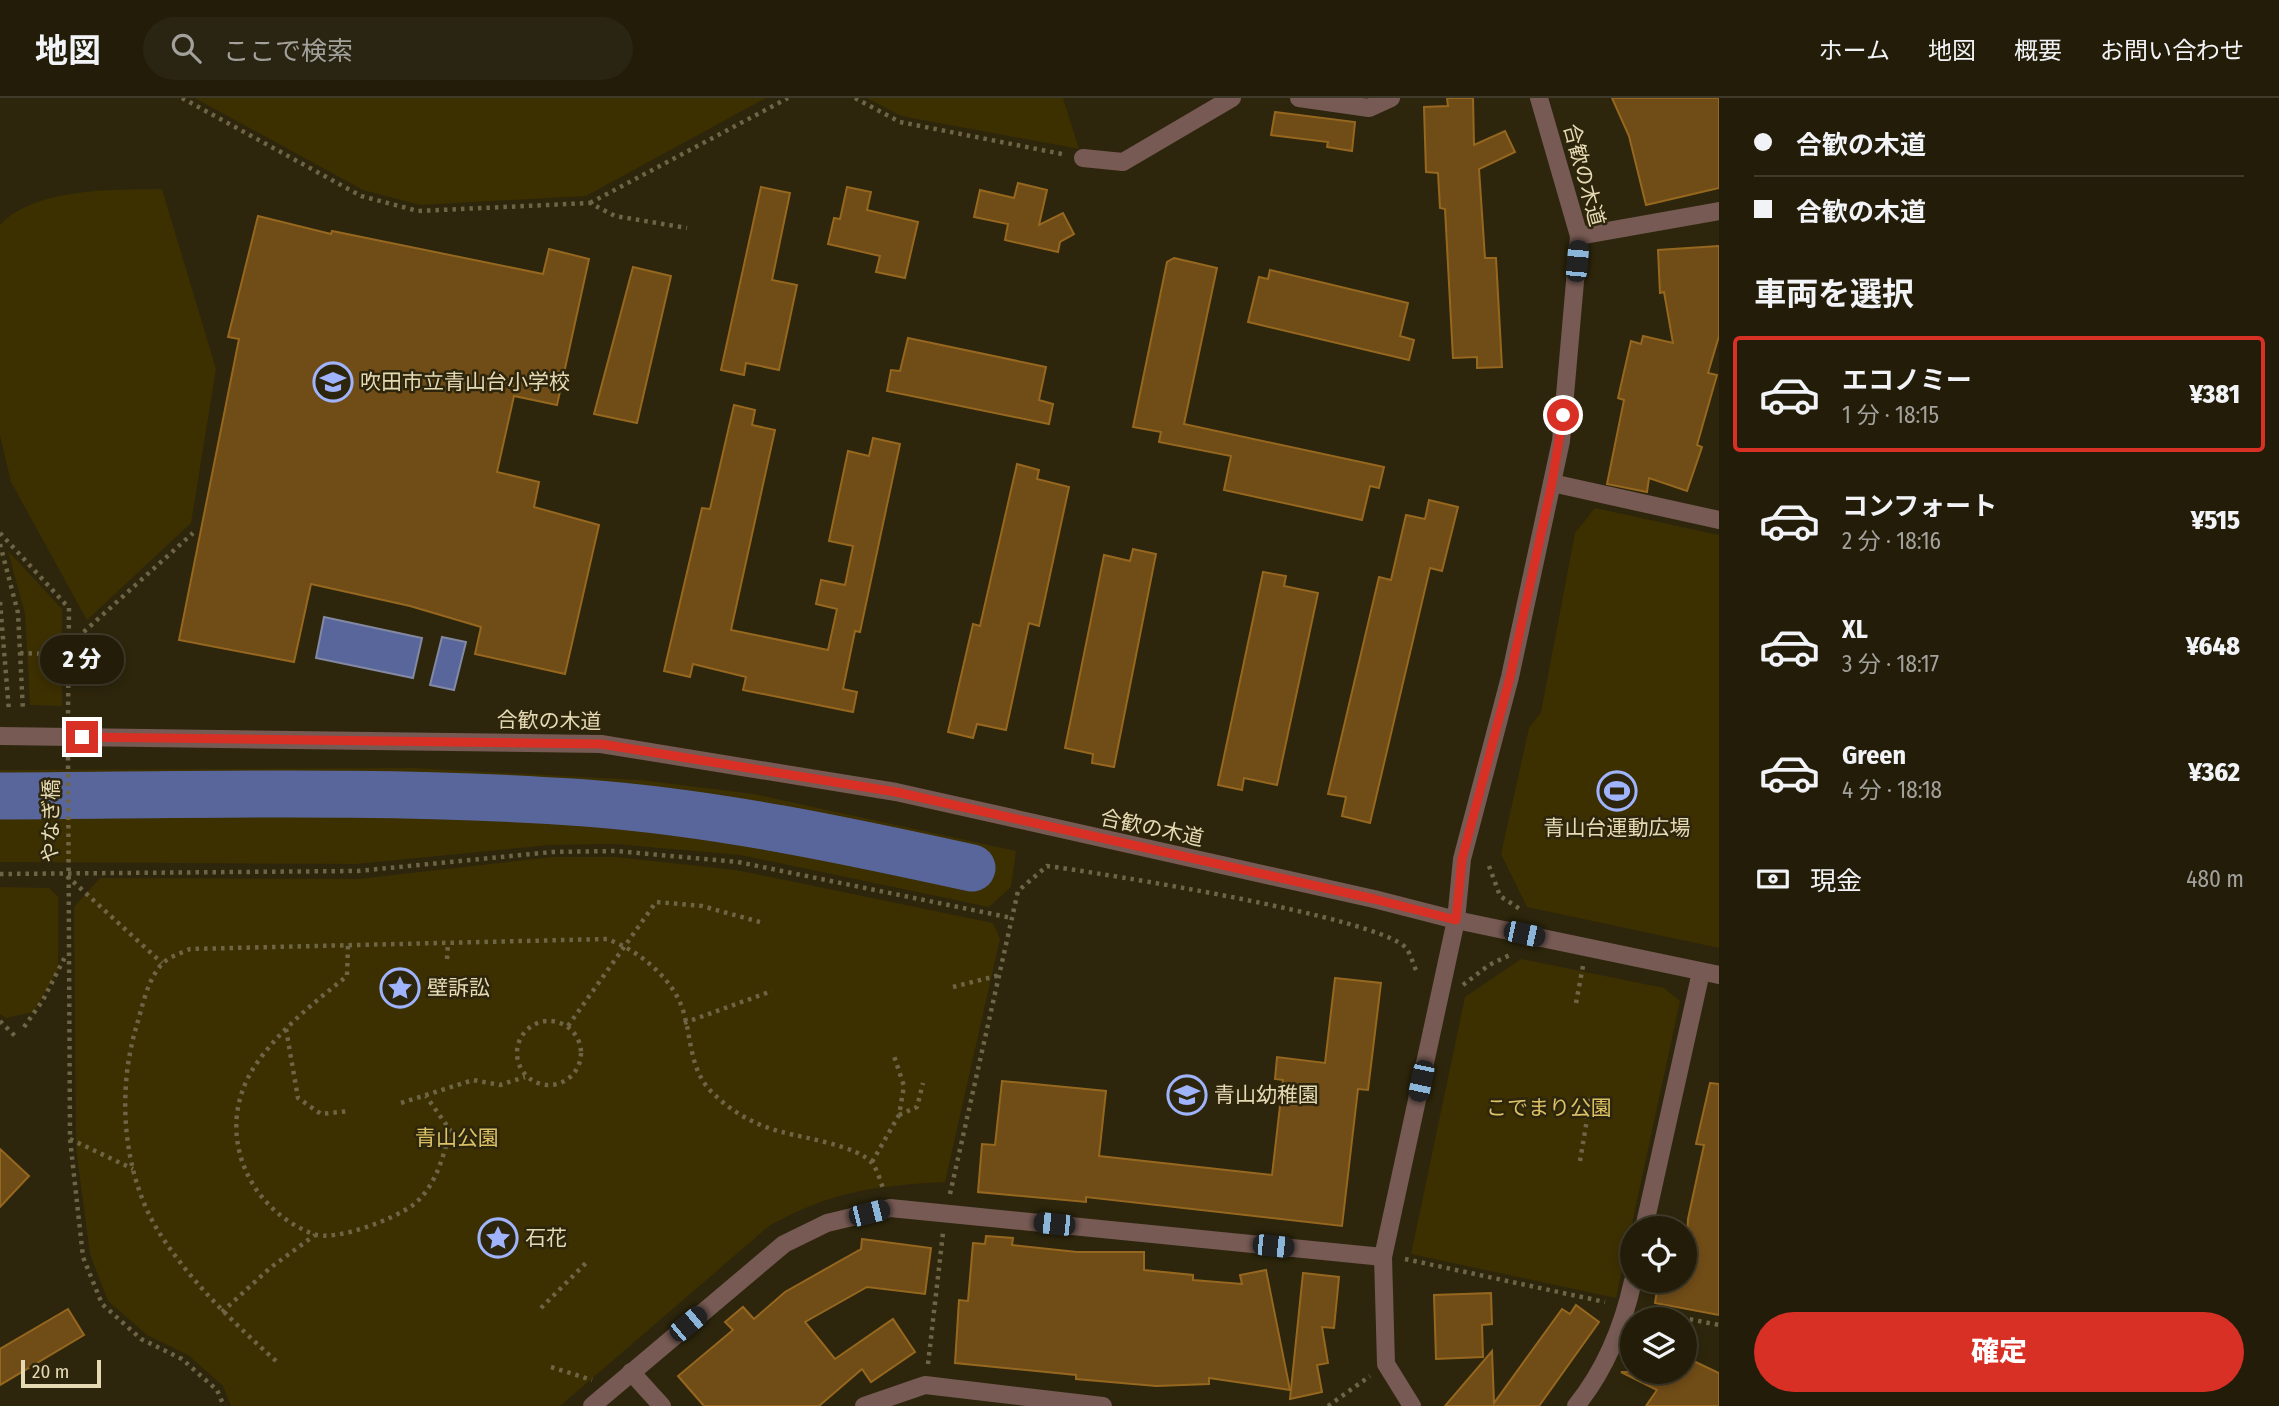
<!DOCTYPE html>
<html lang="ja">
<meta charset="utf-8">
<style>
:root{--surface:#221c09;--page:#2a2512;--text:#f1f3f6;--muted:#a2a19c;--line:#3f3a2a;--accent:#d93025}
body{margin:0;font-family:"Fira Sans Condensed","Noto Sans JP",sans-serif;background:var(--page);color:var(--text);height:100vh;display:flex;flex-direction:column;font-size:26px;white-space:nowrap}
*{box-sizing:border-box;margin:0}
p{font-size:23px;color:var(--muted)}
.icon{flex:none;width:38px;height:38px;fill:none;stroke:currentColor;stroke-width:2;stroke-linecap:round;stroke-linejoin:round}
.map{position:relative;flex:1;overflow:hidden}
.panel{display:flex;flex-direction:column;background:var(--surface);width:560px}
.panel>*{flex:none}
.guide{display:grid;align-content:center;height:154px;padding:0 35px;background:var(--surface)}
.tools{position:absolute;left:1620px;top:1118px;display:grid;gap:14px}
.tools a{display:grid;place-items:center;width:77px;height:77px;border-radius:50%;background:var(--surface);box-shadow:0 4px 10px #0003,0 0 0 2px var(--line);font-size:35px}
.scale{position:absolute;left:21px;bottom:18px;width:80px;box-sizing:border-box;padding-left:7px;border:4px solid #e6dab4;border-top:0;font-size:19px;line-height:24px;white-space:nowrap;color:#e6dab4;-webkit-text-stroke:5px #2d260c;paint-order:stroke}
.end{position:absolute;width:32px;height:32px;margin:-16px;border:9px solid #d93025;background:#fff;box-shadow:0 0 0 4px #fff}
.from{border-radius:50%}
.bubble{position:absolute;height:49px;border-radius:24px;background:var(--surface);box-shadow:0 4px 10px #0003,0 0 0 2px var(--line);font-size:23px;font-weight:800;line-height:49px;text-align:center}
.car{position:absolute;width:21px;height:42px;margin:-21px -10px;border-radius:9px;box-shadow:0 0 5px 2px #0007;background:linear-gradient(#222 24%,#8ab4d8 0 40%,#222 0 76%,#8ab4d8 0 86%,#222 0)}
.guide b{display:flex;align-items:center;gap:24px;height:66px;font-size:26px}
.guide b+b{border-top:2px solid var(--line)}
.guide i{width:18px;height:18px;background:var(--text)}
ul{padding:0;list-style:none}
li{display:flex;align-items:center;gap:21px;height:116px;margin:0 14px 10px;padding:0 21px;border:4px solid transparent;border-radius:7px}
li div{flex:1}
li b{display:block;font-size:26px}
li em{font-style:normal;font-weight:800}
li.selected{border-color:var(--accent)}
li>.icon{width:63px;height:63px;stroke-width:1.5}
h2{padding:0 35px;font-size:32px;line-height:84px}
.pay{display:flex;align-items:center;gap:18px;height:77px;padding:0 35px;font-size:26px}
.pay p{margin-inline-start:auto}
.button{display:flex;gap:14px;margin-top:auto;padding:14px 35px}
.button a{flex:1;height:80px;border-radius:42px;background:var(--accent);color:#fff;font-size:28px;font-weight:800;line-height:80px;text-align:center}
header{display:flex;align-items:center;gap:42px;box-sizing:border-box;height:98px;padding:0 35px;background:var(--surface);border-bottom:2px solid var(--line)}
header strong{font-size:33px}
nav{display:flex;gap:38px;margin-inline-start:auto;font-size:24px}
.search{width:490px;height:63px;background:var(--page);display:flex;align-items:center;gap:18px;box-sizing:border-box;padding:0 24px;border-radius:38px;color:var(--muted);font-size:26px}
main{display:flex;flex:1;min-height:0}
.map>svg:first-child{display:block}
</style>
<header>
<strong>地図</strong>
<div class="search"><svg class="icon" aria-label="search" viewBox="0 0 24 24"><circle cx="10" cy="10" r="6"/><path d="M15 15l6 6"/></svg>ここで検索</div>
<nav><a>ホーム</a><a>地図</a><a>概要</a><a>お問い合わせ</a></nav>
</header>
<main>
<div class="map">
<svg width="1719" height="1308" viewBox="0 0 1719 1308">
<rect width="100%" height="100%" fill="#2d260c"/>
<g fill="#3c2f00">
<path d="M195 0H766L586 98 420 107 363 92Z"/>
<path d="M867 0H1063L1079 51 901 18Z"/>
<path d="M162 91 216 271 191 425 87 522 11 384 0 337V127C36 89 112 92 162 91Z"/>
<path d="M1595 410 1719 437V850L1527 809 1501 756 1529 630 1541 614 1575 435Z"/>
<path d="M8 453 62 511V608L30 607 25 516Z"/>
<path d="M413 670 640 682 754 696 1016 753 1011 789 989 809 740 757 614 746 550 747 356 766 0 764V672Z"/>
<path d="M552 759H616L736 772 993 825 1000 841 945 1084C874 1088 832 1093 769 1128L560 1308H231L223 1288 188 1257 147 1237 108 1203 90 1156 76 1050 74 809 100 780 358 781Z"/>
<path d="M0 789 49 790 58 799V872L33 914 6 920 0 916Z"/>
<path d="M1521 861 1664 890 1680 903 1616 1200 1411 1156 1465 899Z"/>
</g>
<g fill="#59669b" stroke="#8389a2" stroke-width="2">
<path d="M324 519 422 540 413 580 316 560Z"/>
<path d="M442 539 466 544 454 592 430 587Z"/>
</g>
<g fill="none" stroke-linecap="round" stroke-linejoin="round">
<path stroke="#59669b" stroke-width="47" d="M0 698C195 697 392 691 586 705 717 715 844 742 972 770"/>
</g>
<g fill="#704c17" stroke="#96671f" stroke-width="2">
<path d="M1447 0H1473L1474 47 1505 33 1515 54 1479 71 1485 160H1496L1502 269 1477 270V259L1453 260 1445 111 1440 110 1438 75 1426 74 1424 9 1448 8Z"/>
<path d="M1612 0H1719V90L1646 107 1629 38Z"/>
<path d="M1275 14 1355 24 1352 53 1327 49 1328 44 1271 37Z"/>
<path d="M1018 85 1047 92 1039 127 1063 115 1074 136 1060 144 1058 154 1005 142 1008 126 974 119 980 92 1014 100Z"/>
<path d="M761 89 790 95 772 182 797 187 779 272 746 265 744 277 721 272Z"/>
<path d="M847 89 871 94 867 112 918 124 905 180 876 174 880 158 828 146 834 120 840 121Z"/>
<path d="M258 118 331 136 332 133 543 176 549 151 589 161 557 307 514 298 497 374 539 384 534 409 599 427 565 576 475 556 481 529 410 508 311 486 294 564 179 542 239 241 228 239Z"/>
<path d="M1719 148V238L1708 275 1717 277 1697 347 1702 349 1687 393 1649 380 1647 394 1607 386 1624 302 1618 300 1631 243 1641 246 1643 238 1673 245 1664 194 1660 195 1658 152Z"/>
<path d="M1174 160 1217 170 1184 326 1384 369 1379 390 1370 388 1362 422 1224 392 1231 358 1159 344 1161 334 1133 329 1167 164Z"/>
<path d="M633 169 671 178 637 325 594 316Z"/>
<path d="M1270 172 1408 205 1400 238 1414 242 1409 262 1248 224 1259 179 1268 181Z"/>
<path d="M908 240 1046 269 1039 302 1053 306 1049 326 887 293 891 272 900 273Z"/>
<path d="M734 307 755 312 752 327 775 332 731 532 828 552 837 511 816 506 821 482 845 487 853 448 829 443 848 353 869 358 873 340 900 346 860 534 855 533 843 591 857 594 853 614 743 592 746 579 693 566 690 579 664 573 702 410 710 411Z"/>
<path d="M1017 366 1039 372 1037 381 1069 389 1039 528 1029 525 1006 632 977 626 973 640 948 634 973 526 980 528Z"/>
<path d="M1429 402 1458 409 1442 473 1430 470 1370 725 1342 718 1346 699 1328 696 1379 479 1391 482 1406 417 1425 421Z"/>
<path d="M1133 451 1156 456 1114 669 1092 665 1093 656 1065 650 1104 457 1130 463Z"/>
<path d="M1263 474 1286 478 1284 488 1318 495 1277 687 1244 680 1242 692 1218 687Z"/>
<path d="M1335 880 1381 885 1368 992 1358 991 1342 1128 1086 1099V1104L978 1094 982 1046 995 1047 1002 983 1106 993 1099 1058 1272 1077 1283 982 1275 981 1277 959 1325 965Z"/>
<path d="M1710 985 1719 986V1217L1655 1205 1658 1186 1677 1189 1678 1183H1685L1688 1121 1704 1047 1696 1046Z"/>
<path d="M0 1051 29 1078 0 1109Z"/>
<path d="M986 1138 1013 1140 1012 1147 1077 1154H1144V1172L1193 1177V1182L1242 1186 1240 1177 1266 1172 1290 1292 1209 1280V1286L1156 1288 1076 1281V1277L955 1265 959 1202 968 1203 973 1145 985 1146Z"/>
<path d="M862 1141 931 1150 925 1196 867 1189 805 1224 835 1261 893 1221 915 1254 871 1284 862 1271 819 1308H704L678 1278 733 1232 725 1224 743 1209 754 1221 785 1194 861 1151Z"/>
<path d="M1303 1175 1339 1179 1334 1230 1322 1229 1328 1265 1317 1267 1322 1294 1290 1301Z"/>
<path d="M1491 1195 1492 1226 1482 1227 1483 1259 1436 1261 1434 1197Z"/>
<path d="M1576 1207 1599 1224 1539 1308H1445L1492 1253 1494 1305 1562 1211 1570 1216Z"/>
<path d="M68 1211 84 1237 0 1287V1251Z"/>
<path d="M1685 1259 1719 1275V1308H1646L1657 1292 1621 1274H1685Z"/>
</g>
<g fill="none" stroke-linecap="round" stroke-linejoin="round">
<g stroke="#6e6547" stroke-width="4.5" stroke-dasharray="3.5 5" stroke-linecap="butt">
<path d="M182 0 361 98 418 113 590 105 615 118 687 130"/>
<path d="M855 0 900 24 1062 56"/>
<path d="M590 105 788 0"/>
<path d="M0 435 69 510 68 619"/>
<path d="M0 446 18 515 23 613"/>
<path d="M0 504 9 613"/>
<path d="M69 540H77L193 435"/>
<path d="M20 555 69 557"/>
<path d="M68 659 70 1041 83 1159 102 1206 141 1241 182 1261 217 1292 224 1308"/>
<path d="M1489 768 1500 798 1520 811"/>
<path d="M0 776 358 773 552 754 616 753 738 764 1012 820"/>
<path d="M67 778 162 865"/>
<path d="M348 848 347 878C316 903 283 929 259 962 212 1025 242 1108 313 1136 336 1144 394 1121 413 1107 435 1090 444 1058 450 1032L426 998"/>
<path d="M447 861 448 845"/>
<path d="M1463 887 1489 867 1512 856"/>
<path d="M953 889 1000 877"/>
<path d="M1576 905 1583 868"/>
<path d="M0 923 15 938"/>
<circle cx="549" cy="955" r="32"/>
<path d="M684 925 772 893"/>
<path d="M568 928 656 804 702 808 760 824"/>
<path d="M24 929 43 902 66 857"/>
<path d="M286 931 298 1000 321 1016 350 1013"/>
<path d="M401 1005 473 982 500 987 525 979"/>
<path d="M899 1017 917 1009 923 985"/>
<path d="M70 1041 133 1071"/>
<path d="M1580 1063 1591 998"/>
<path d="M872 1064 899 1017 904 988 893 955"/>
<path d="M950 1096 1018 793 1047 768C1101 775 1379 819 1406 850 1411 856 1413 867 1417 874"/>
<path d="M1405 1161 1605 1204"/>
<path d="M541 1210 587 1164"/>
<path d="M1648 1213 1719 1227"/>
<path d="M222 1214 270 1170 315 1137"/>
<path d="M276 1263C235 1226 195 1188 164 1142 123 1083 116 997 136 930 142 910 147 882 162 866 168 859 182 855 190 851L607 841C635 851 665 874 679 902 694 934 685 972 717 999 735 1016 758 1028 782 1034 804 1040 858 1048 872 1065 877 1071 880 1082 883 1090"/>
<path d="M928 1266 943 1135"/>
<path d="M551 1269 592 1282"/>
<path d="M1328 1308 1370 1278"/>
</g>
<g stroke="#765a53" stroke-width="18">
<path d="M1299 0 1369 10 1391 0"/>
<path d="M1083 60 1123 64 1232 0"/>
<path d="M1579 138 1719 113"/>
<path d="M1552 385 1719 422"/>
<path d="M1644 1130 1701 874"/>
<path d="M631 1274 662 1308"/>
<path d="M592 1308 784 1146 827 1125 890 1110 1383 1159"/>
<path d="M864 1308 925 1287 1103 1308"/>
<path d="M1576 1308C1605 1272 1623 1228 1633 1183"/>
</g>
<g stroke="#765a53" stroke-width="18">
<path d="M0 638 601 646 896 694 1374 801 1456 822 1719 877"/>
<path d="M1412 1308 1386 1266 1383 1159 1456 822 1462 761 1510 579 1561 343 1579 138 1539 0"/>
</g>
</g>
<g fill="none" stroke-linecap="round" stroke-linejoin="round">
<path stroke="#d93025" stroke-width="9" d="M82 639 601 646 896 694 1374 801 1456 822 1462 761 1510 579 1552 385 1563 317"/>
</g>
<defs>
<g id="school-ring" transform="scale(2.0125)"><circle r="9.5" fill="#2d260c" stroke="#a0b3fd" stroke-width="1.5"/><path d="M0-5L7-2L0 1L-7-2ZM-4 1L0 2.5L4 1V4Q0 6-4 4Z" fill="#a0b3fd"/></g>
<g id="stadium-ring" transform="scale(2.0125)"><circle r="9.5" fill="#2d260c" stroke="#a0b3fd" stroke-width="1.5"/><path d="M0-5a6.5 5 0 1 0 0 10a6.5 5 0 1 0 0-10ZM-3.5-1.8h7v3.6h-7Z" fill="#a0b3fd"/></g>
<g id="sight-ring" transform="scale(2.0125)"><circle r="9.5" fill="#2d260c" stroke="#a0b3fd" stroke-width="1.5"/><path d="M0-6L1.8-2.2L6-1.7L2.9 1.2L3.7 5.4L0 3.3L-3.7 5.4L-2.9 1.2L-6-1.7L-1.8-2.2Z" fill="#a0b3fd"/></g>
</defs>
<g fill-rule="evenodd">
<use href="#school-ring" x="333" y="284"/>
<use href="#stadium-ring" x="1617" y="693"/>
<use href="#sight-ring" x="400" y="890"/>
<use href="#school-ring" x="1187" y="997"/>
<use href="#sight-ring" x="498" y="1140"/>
</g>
<g text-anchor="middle" stroke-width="5" stroke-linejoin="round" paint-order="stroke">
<g font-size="21" fill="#e6dab4" stroke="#2d260c">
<text transform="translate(1584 77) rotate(75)" y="7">合歓の木道</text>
<text transform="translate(549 623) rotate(1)" y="7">合歓の木道</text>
<text transform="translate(51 723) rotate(-89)" y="7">やなぎ橋</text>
<text transform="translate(1152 730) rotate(12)" y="7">合歓の木道</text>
</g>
<g font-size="21" fill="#e6dab4" stroke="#2d260c" text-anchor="start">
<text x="360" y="291">吹田市立青山台小学校</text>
<text x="1617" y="737" text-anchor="middle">青山台運動広場</text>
<text x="427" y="897">壁訴訟</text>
<text x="1214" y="1004">青山幼稚園</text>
<text x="525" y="1147">石花</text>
</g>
<g font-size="21" fill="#dcc166" stroke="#2d260c">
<text x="1549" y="1017">こでまり公園</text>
<text x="457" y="1047">青山公園</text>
</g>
</g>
</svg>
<div class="tools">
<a><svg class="icon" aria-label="locate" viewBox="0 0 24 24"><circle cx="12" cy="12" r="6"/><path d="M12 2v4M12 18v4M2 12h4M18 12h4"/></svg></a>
<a><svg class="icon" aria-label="layers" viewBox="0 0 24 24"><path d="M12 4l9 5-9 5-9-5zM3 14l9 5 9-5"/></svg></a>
</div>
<div class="scale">20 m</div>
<i class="end from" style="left:1563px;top:317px"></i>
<i class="end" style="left:82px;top:639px"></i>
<div class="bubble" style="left:40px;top:537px;width:84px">2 分</div>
<i class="car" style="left:1577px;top:163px;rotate:5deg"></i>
<i class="car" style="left:1524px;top:836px;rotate:102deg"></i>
<i class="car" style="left:1421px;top:983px;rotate:192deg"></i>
<i class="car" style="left:869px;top:1115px;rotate:76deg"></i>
<i class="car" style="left:1054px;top:1126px;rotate:276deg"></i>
<i class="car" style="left:1273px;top:1148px;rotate:96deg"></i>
<i class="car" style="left:688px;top:1226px;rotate:50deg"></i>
</div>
<section class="panel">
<div class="guide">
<b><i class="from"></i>合歓の木道</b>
<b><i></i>合歓の木道</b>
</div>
<h2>車両を選択</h2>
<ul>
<li class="selected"><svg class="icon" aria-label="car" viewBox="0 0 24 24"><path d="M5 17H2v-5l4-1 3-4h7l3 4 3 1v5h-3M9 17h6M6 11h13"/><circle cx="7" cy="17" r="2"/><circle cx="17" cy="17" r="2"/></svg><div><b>エコノミー</b><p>1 分 · 18:15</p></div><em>¥381</em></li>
<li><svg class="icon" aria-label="car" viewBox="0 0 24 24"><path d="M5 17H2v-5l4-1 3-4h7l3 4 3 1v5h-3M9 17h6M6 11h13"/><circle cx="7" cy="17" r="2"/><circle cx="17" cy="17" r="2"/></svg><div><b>コンフォート</b><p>2 分 · 18:16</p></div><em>¥515</em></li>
<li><svg class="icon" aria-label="car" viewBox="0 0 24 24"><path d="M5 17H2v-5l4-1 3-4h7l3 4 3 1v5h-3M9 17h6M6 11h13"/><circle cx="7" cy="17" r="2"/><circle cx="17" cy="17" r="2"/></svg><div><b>XL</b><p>3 分 · 18:17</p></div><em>¥648</em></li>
<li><svg class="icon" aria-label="car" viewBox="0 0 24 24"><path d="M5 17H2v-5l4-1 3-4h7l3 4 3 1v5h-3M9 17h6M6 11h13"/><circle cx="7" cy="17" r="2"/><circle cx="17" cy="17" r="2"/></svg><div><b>Green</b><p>4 分 · 18:18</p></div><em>¥362</em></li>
</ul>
<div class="pay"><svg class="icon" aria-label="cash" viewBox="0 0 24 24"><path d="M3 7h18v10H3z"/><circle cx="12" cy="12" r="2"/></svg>現金<p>480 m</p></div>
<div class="button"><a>確定</a></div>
</section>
</main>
